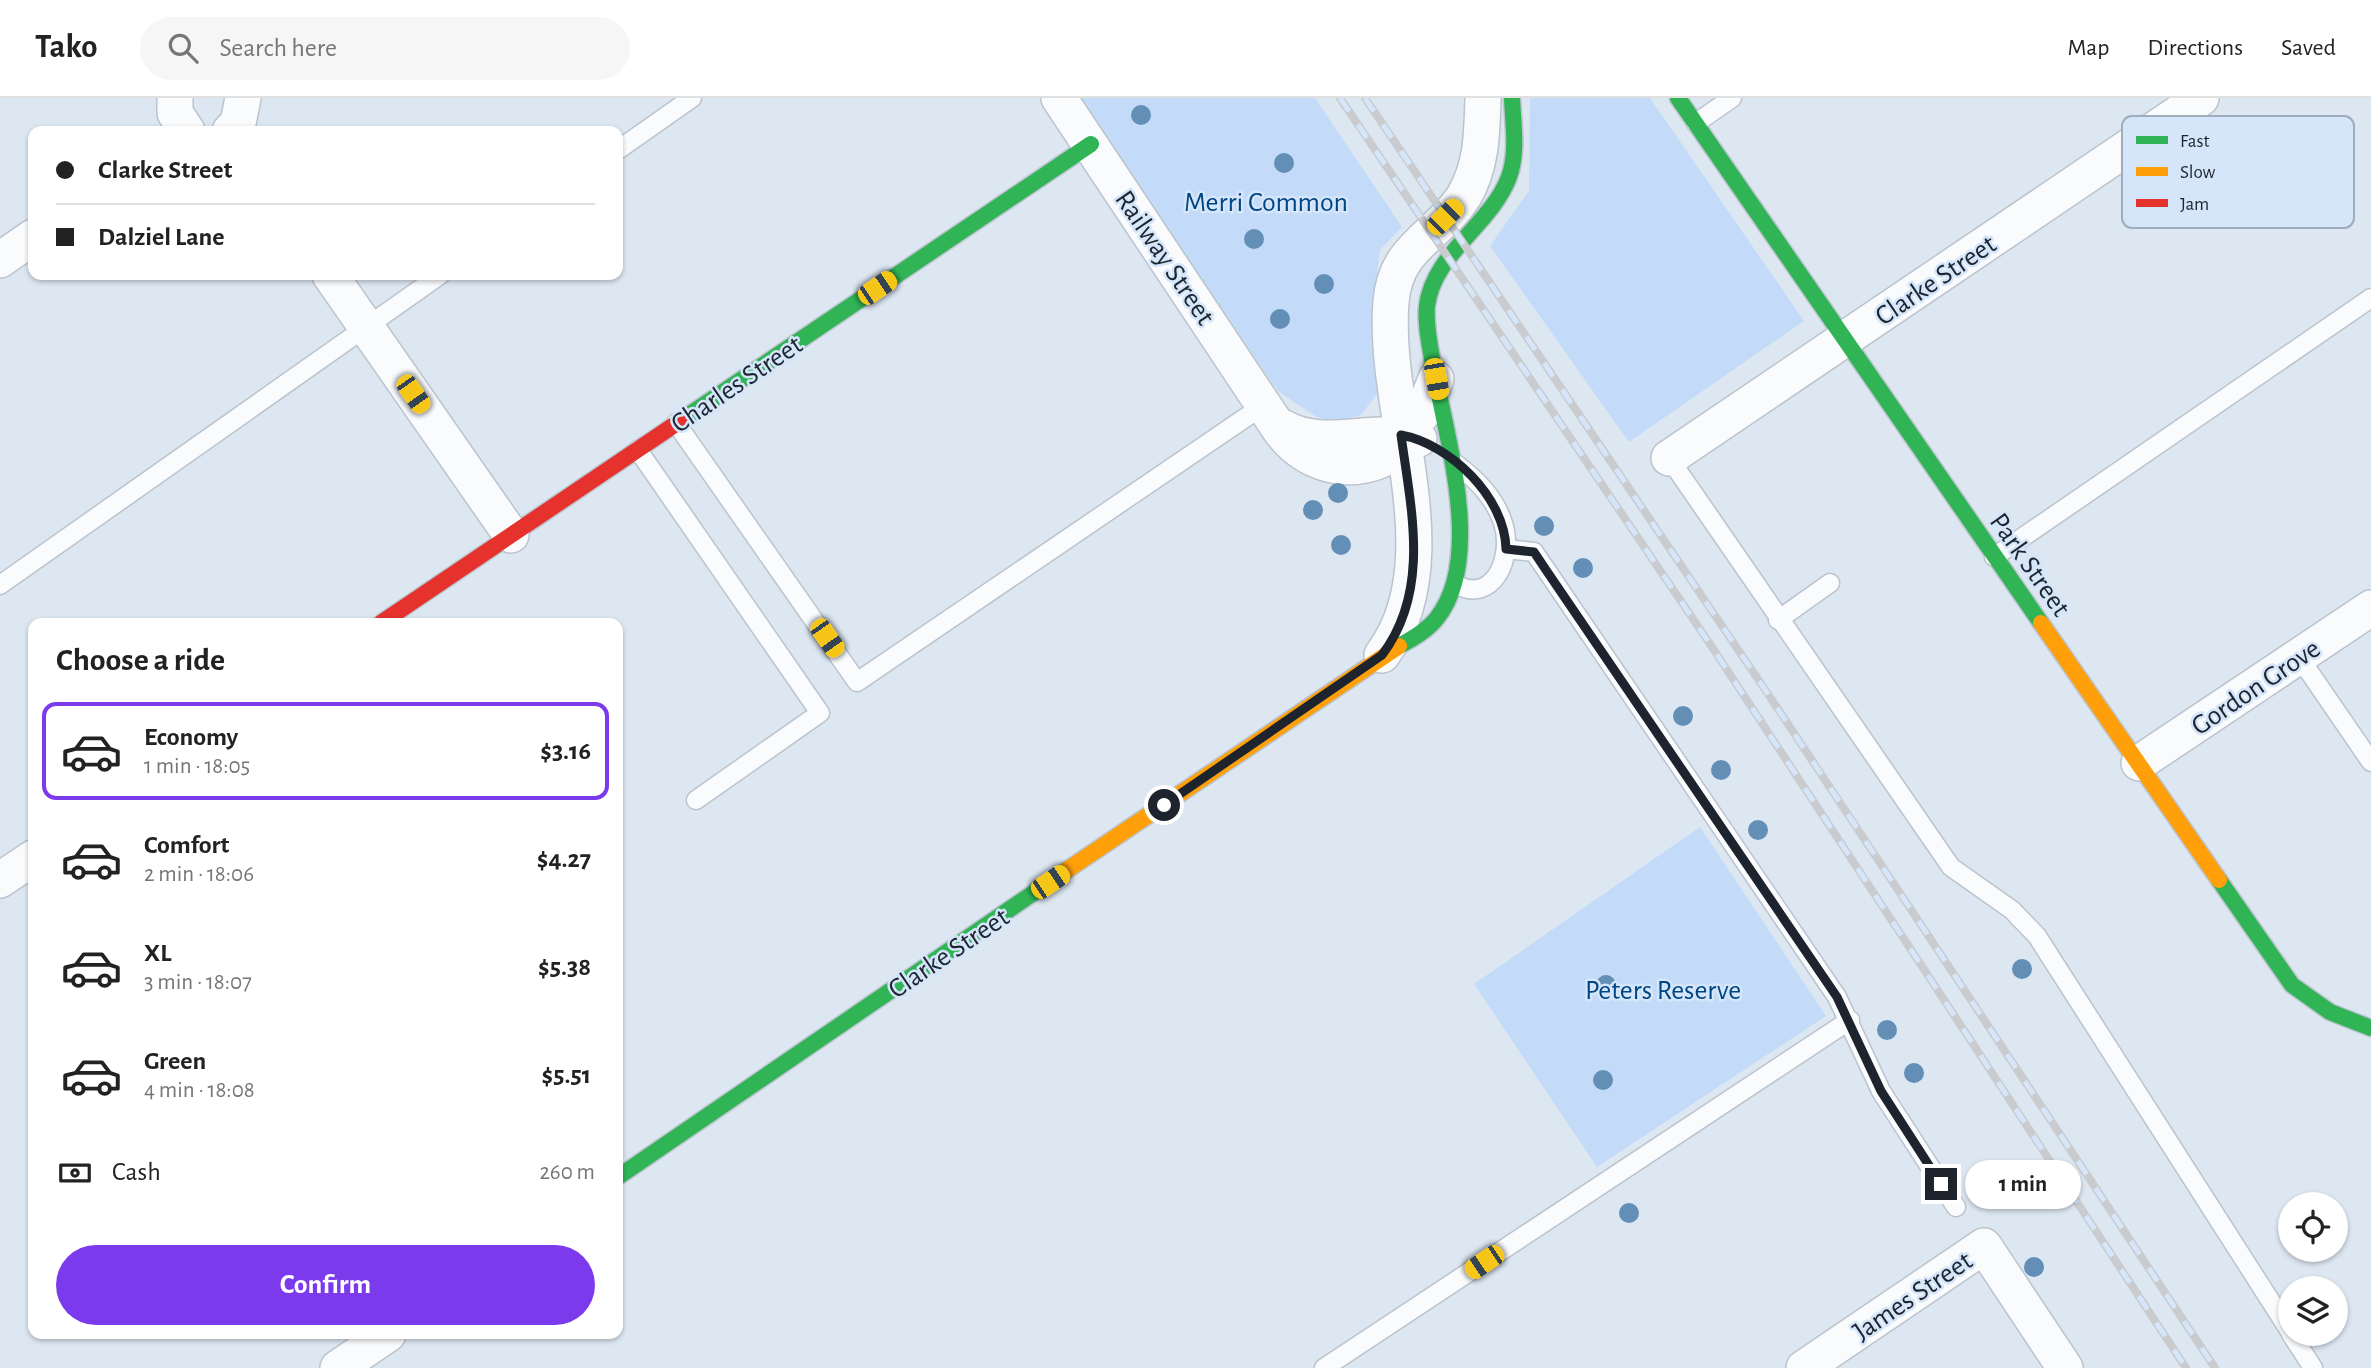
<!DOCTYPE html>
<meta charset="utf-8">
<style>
:root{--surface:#fff;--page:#f6f6f6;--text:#222;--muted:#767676;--line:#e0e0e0;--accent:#7c3aed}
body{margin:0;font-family:"Alegreya Sans",sans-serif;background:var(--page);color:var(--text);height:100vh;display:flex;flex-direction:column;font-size:26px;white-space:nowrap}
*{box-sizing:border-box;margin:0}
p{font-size:23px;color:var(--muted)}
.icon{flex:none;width:38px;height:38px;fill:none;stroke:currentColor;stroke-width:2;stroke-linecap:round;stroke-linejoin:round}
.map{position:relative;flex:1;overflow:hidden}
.sheet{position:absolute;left:28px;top:520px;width:595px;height:721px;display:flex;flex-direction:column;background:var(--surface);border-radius:14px;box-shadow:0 2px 5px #0004}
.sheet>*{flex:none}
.banner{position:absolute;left:28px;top:28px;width:595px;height:154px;border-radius:14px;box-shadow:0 2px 5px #0004;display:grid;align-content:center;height:154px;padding:0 28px;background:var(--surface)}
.fabs{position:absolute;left:2278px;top:1094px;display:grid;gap:14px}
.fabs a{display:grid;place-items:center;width:70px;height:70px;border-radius:50%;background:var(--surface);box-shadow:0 2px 5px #0004;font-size:35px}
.end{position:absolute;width:32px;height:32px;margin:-16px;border:9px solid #1d242d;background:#fff;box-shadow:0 0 0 4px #fff}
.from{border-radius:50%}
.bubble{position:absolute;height:49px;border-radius:24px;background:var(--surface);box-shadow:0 2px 5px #0004;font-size:23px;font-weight:600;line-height:49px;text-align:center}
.car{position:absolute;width:21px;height:42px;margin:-21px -10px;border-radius:9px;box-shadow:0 0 5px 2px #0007;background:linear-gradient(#f5c518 24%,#345 0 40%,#f5c518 0 76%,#345 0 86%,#f5c518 0)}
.banner b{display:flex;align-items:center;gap:24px;height:66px;font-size:26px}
.banner b+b{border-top:2px solid var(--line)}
.banner i{width:18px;height:18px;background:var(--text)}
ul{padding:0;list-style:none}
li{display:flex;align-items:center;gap:21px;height:98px;margin:0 14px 10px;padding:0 14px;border:4px solid transparent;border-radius:14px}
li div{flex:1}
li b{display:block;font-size:26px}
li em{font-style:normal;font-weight:600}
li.on{border-color:var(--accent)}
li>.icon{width:63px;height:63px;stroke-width:1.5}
h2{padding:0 28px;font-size:32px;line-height:84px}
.pay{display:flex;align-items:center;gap:18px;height:77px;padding:0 28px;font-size:26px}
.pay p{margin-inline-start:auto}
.button{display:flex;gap:14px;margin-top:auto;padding:14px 28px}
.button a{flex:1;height:80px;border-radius:42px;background:var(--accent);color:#fff;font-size:28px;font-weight:600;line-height:80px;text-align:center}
header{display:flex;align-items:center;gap:42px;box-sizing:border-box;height:98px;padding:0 35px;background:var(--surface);border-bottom:2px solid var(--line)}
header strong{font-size:33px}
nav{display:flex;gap:38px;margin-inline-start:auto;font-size:24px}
.search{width:490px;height:63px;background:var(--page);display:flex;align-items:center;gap:18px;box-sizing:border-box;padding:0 24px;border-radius:38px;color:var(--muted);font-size:26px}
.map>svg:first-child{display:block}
</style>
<header>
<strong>Tako</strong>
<div class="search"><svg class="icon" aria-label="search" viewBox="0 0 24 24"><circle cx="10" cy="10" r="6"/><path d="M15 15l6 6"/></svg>Search here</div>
<nav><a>Map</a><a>Directions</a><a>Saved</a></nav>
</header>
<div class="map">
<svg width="2371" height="1270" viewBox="0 0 2371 1270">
<rect width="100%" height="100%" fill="#dde7f2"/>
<g fill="#c3dbf8">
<path d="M1074 0H1315L1402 129 1380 152 1376 184 1375 231 1382 289 1361 317 1332 324 1315 318 1278 293Z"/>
<path d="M1530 0H1650L1804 223 1629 344 1490 148 1529 93Z"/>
<path d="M1700 729 1826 918 1597 1069 1474 886Z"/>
</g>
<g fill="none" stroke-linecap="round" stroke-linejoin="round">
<g stroke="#bbc3cd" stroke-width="21">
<g id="lane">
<path d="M1696 25 1732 0"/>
<path d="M618 52 692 0"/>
<path d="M676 325 857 584 1264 307"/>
<path d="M638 352 820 615 696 702"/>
<path d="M1669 360 1951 769 2012 812 2037 838 2291 1235"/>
<path d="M1506 451 1534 454 1837 899 1881 993 1956 1109"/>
<path d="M1994 459 2371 200"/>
<path d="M1455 486C1494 508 1514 458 1503 425 1495 400 1477 382 1456 366"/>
<path d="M0 487 440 177"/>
<path d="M1778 522 1830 485"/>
<path d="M2299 559 2371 664"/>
<path d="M2291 1236 2313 1270"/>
<path d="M1324 1270 1850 922"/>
</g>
</g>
<g stroke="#bbc3cd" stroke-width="38">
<g id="street">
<path d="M175 0V15L187 33"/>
<path d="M1059 0 1280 332C1303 364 1343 378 1381 362L1422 316 1436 281"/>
<path d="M230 33 238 25 243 0"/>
<path d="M0 162 33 139"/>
<path d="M330 177 511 437"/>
<path d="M1282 329C1325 354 1373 327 1419 341"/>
<path d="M1669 360 2201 0"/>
<path d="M1382 557C1453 462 1382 315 1391 204 1395 148 1438 139 1464 98 1482 68 1482 34 1483 0"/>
<path d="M2139 665 2371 510"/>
<path d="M0 782 33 760"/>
<path d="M338 1270 388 1236"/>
<path d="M1804 1270 1984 1148 2065 1270"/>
</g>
</g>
<g stroke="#bbc3cd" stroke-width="19">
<g id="fast">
<path d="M1678 0 2041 525"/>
<path d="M683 321 1091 46"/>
<path d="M1399 548C1412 541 1428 532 1437 520 1485 459 1445 336 1433 266 1430 248 1425 226 1427 208 1433 156 1491 127 1509 79 1518 54 1513 26 1512 0"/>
<path d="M2219 782 2292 887 2330 914 2371 930"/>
<path d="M618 1079 1067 772"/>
</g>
</g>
<g stroke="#bbc3cd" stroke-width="19">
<g id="slow">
<path d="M2041 525 2219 782"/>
<path d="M1067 772 1399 548"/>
</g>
</g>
<g stroke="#bbc3cd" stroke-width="19">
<path id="jam" d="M381 525 683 321"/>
</g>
<use href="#lane" stroke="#fafbfd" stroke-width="18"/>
<use href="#street" stroke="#fafbfd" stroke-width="35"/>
<use href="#fast" stroke="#30b455" stroke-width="16"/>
<use href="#slow" stroke="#ff9f0a" stroke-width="16"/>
<use href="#jam" stroke="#e5322d" stroke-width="16"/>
<g stroke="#c9cbce" stroke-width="8">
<g id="rail">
<path d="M1340 0 1710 546 2186 1270"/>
<path d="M1365 0 1764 590 2215 1270"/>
</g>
</g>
<use href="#rail" stroke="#d5e6fa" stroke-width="5" stroke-dasharray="16" stroke-linecap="butt"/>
</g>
<g fill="#638eb5">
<circle cx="1141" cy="17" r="10"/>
<circle cx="1284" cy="65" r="10"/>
<circle cx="1254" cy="141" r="10"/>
<circle cx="1324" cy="186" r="10"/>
<circle cx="1280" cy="221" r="10"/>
<circle cx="1338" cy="395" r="10"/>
<circle cx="1313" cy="412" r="10"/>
<circle cx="1544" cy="428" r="10"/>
<circle cx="1341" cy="447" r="10"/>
<circle cx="1583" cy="470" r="10"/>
<circle cx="1683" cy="618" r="10"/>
<circle cx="1721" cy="672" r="10"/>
<circle cx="1758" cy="732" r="10"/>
<circle cx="2022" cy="871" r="10"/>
<circle cx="1606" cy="887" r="10"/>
<circle cx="1887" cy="932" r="10"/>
<circle cx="1914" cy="975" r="10"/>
<circle cx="1603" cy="982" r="10"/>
<circle cx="1629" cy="1115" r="10"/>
<circle cx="2034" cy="1169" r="10"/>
</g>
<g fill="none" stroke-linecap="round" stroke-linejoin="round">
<path stroke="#1d242d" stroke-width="9" d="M1164 707 1382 557C1431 492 1411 411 1401 337 1450 346 1505 399 1506 451L1534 454 1546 472 1837 899 1881 993 1941 1086"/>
</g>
<g text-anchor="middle" stroke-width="5" stroke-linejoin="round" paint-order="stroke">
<g font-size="28" fill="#004583" stroke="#d5e6fa">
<text x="1266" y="113">Merri Common</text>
<text x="1663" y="901">Peters Reserve</text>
</g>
<g font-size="28" fill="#1d242d" stroke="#d5e6fa">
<text transform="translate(1166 159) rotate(56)" y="10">Railway Street</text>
<text transform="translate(1935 181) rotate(-34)" y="10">Clarke Street</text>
<text transform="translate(736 285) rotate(-34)" y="10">Charles Street</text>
<text transform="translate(2031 466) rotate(55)" y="10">Park Street</text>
<text transform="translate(2255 588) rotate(-34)" y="10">Gordon Grove</text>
<text transform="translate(948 854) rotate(-34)" y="10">Clarke Street</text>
<text transform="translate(1912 1197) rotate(-34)" y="10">James Street</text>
</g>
</g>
<rect x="2122" y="18" width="232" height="112" rx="10" fill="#d5e6fa" stroke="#9eacbc" stroke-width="2"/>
<rect x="2136" y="38" width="32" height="8" fill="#30b455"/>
<rect x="2136" y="69" width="32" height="9" fill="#ff9f0a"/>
<rect x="2136" y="101" width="32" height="8" fill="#e5322d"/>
<g font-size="19" fill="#1d242d">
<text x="2180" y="49">Fast</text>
<text x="2180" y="80">Slow</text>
<text x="2180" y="112">Jam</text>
</g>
</svg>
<div class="fabs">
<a><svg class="icon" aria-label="locate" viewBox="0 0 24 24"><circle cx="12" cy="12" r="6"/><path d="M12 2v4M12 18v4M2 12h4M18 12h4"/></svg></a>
<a><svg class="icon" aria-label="layers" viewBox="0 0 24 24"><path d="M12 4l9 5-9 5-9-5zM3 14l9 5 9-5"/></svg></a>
</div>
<i class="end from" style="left:1164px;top:707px"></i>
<i class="end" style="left:1941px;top:1086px"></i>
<div class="bubble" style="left:1965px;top:1062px;width:116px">1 min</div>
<i class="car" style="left:1445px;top:119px;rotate:45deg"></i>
<i class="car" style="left:877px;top:190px;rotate:56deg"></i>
<i class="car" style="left:1436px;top:281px;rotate:170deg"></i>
<i class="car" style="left:413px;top:296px;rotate:145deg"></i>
<i class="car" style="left:827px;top:540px;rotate:145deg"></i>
<i class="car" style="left:1050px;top:784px;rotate:56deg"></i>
<i class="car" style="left:1484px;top:1164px;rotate:236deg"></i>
<div class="banner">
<b><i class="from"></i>Clarke Street</b>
<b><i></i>Dalziel Lane</b>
</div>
<section class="sheet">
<h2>Choose a ride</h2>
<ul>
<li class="on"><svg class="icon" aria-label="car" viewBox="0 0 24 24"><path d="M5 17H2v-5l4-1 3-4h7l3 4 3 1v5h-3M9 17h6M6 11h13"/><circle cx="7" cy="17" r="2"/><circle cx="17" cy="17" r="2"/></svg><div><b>Economy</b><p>1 min · 18:05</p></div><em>$3.16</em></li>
<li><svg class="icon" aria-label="car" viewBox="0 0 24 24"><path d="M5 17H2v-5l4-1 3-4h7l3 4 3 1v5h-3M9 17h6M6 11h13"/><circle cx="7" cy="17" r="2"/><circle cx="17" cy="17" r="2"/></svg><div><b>Comfort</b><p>2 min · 18:06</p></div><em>$4.27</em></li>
<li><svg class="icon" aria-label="car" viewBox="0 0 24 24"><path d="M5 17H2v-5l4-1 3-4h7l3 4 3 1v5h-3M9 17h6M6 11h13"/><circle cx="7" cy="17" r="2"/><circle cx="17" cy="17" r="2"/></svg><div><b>XL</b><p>3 min · 18:07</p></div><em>$5.38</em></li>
<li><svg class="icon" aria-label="car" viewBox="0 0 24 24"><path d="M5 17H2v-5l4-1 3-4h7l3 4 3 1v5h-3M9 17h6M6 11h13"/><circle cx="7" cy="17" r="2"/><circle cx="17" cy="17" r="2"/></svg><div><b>Green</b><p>4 min · 18:08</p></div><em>$5.51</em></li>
</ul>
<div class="pay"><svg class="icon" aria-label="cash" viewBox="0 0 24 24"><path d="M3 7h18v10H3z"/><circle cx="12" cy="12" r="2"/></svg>Cash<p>260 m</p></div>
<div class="button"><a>Confirm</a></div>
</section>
</div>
